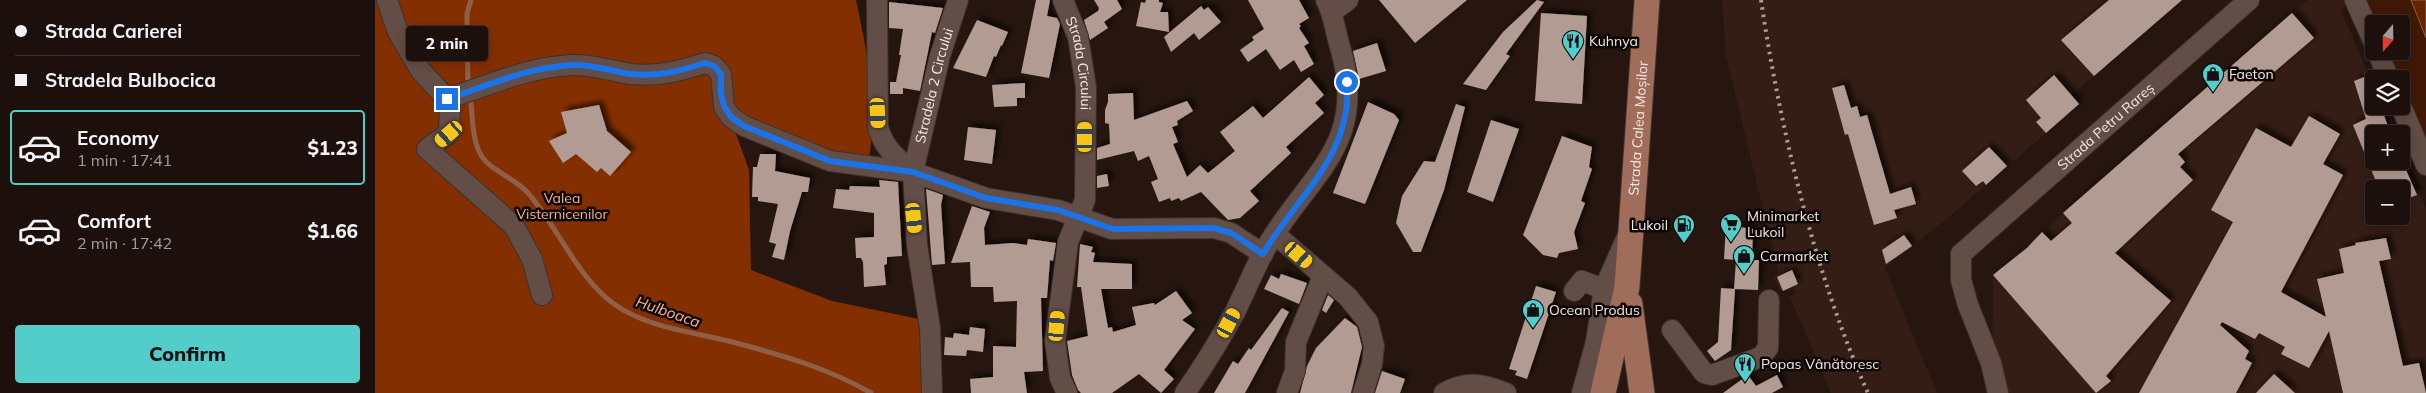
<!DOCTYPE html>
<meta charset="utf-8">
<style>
:root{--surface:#1d100c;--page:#251915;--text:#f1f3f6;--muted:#a09d9d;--line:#3b302d;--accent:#53cdca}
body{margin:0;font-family:Mulish,sans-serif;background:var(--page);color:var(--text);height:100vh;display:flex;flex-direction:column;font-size:19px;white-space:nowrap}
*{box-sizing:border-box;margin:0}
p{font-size:16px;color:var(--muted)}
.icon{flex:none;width:28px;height:28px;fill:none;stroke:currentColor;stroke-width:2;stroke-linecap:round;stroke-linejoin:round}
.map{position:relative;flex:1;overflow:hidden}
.panel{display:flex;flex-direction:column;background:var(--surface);width:375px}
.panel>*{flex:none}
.top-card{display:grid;align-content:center;height:110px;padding:0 15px;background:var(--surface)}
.needle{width:32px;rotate:200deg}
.buttons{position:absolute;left:1990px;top:15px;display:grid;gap:10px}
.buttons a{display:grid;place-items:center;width:45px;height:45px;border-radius:5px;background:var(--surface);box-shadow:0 2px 12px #0003,0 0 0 1px var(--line);font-size:25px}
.end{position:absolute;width:22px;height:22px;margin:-11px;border:6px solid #1a73e8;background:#fff;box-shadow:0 0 0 2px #fff}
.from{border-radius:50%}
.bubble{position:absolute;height:35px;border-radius:5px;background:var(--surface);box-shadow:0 2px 12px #0003,0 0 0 1px var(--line);font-size:16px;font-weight:800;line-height:35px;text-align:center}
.car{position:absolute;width:15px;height:30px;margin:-15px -8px;border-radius:6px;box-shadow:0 0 4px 1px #0007;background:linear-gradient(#f5c518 24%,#345 0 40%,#f5c518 0 76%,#345 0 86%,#f5c518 0)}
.top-card b{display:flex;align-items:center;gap:18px;height:48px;font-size:19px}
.top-card b+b{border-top:1px solid var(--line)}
.top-card i{width:12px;height:12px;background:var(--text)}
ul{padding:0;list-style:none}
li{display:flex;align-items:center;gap:15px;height:75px;margin:0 10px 8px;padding:0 5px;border:2px solid transparent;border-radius:5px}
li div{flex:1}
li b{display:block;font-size:19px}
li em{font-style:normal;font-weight:800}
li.active{border-color:var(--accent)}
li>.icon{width:45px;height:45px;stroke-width:1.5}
.action{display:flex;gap:10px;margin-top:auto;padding:10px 15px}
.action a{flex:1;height:58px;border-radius:5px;background:var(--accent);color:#111;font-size:20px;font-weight:800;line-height:58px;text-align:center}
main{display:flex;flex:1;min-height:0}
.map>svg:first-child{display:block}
</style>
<main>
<section class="panel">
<div class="top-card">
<b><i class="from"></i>Strada Carierei</b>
<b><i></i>Stradela Bulbocica</b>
</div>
<ul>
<li class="active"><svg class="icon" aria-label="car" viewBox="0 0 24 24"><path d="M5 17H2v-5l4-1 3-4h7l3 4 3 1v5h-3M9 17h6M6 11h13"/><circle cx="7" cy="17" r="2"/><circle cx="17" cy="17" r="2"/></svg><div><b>Economy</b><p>1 min · 17:41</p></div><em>$1.23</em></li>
<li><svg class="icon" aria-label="car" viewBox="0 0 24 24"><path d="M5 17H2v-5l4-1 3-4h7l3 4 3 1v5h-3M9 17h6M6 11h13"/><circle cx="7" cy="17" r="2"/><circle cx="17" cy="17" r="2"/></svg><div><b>Comfort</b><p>2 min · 17:42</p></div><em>$1.66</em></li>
</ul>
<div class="action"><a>Confirm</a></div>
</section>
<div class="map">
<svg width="2051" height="393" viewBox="0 0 2051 393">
<defs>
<filter id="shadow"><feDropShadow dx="4.5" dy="-4.5" stdDeviation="2.5" flood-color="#0009"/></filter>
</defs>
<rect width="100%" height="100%" fill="#271610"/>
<g fill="#341d14" fill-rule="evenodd">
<path d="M1347 0H1806L1696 96 1705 104 1569 221 1510 268 1562 393H1456L1415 297 1421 293 1418 287 1405 291 1399 278 1404 275 1351 56Z"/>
<path d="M1932 0H1975L1976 2 1966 10 1999 87V106H2007L2019 134H1999V161H2026V151L2051 209V393H1617L1618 275ZM1999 189H2026V216H1999Z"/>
</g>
<path fill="#401806" d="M1989 0H2051V144L2015 51H2026V24H2004Z"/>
<path fill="#842f00" d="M0 0H481C492 52 503 105 494 158L478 159 366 114 360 131 374 170 376 270 457 301 544 319 548 393H0Z"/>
<path fill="#642403" stroke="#905f47" d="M2036 0H2051V38Z"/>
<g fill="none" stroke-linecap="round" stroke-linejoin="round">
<g stroke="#905f47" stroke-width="5">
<path d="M93 87 92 14 96 0"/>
<path d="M96 103C98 124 97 153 116 166 128 175 143 182 153 193 183 227 201 276 239 304 274 329 321 332 361 343 407 355 455 369 496 393"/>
</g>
</g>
<g fill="#b29b92" filter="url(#shadow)">
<path d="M661 0H675L672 16 682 18 685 24 674 78 646 73Z"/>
<path d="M719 0H742L747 9 729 22 733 28 715 40 709 20 723 11 724 8Z"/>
<path d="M771 0H784V2L788 3 785 12H793L794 32 761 26 766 2 770 3Z"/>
<path d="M873 0H924L934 18 924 24 926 26 924 28 934 43 929 46 939 64 926 72 919 60 905 70 891 49 873 62 865 50 879 40 877 37 889 29Z"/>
<path d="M1004 0H1092L1040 43Z"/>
<path d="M1162 0 1169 2 1131 54 1135 56 1111 90 1088 84 1128 32Z"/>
<path d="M1734 0H1807L1719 76 1686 40Z"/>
<path d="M514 2 568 8 560 33 557 32 545 91 528 88V94H515V82H521L526 55H524L528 29 514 28Z"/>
<path d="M826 6 829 10 833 7 846 22 824 40 819 33 796 52 789 37Z"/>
<path d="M1166 13 1212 16 1207 104 1160 101Z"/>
<path d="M1917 13 1939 38 1803 154 1810 162 1805 167 1818 180 1740 253 1796 301 1731 376 1736 381 1721 393 1618 275 1652 248 1667 232 1676 241 1697 223 1688 213Z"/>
<path d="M602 20 633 32 627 46 626 45 621 57 619 56 611 77 578 68Z"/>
<path d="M1002 43 1011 71 984 79 978 51Z"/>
<path d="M1679 75 1704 104 1671 133 1661 122 1666 118 1651 100Z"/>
<path d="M1992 76 1999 92V116L2008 113 2016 134H1999V161H2027L2042 195 2026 201V189H2004L1978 125 1991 119 1979 81Z"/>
<path d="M934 77 949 95 940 103 949 113 911 147 916 153 875 191 884 201 865 218 853 220 826 192 806 201 804 198 796 201 795 198 784 202 776 182 783 179 774 156 763 161 759 151 722 160V148L735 144 734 124 730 123V110L733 102V94L758 93 759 120 812 101 818 111 802 121 803 125 797 127 803 142 798 144 812 177 825 165 833 173 860 151 845 132 878 106 888 118Z"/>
<path d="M650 83V98H642V106L619 107 617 85Z"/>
<path d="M1469 85 1476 108 1482 106 1485 117 1492 115 1515 194 1536 187 1541 204 1519 210 1522 218 1499 225 1473 134 1470 135 1457 88Z"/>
<path d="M993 102 1019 114 1024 120 990 204 958 193Z"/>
<path d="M1081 104 1090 107 1069 190 1046 252H1038L1021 223 1027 196 1049 161 1060 162Z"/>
<path d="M224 105 232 131 256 152 235 176 226 168 222 172 201 154 188 163 174 141 192 133 186 112Z"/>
<path d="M1934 116 1965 134 1948 164 1968 175 1906 292 1951 317 1942 279 1969 273 1964 249 1981 245 1980 243 2011 238 2016 259 2004 261 2028 366 2044 363 2051 393H1968L1954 331 1934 368 1906 354 1910 347 1884 333 1880 339 1847 322 1845 325 1874 351 1870 359 1877 363 1861 393H1764L1858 222 1836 210 1881 128 1916 147Z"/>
<path d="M1116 120 1144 129 1118 202 1092 192Z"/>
<path d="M593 127 621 130 617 164 589 160Z"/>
<path d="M1187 136 1217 147 1214 167 1217 169 1206 201 1210 203 1199 232 1203 249 1184 253 1182 258 1168 255 1148 235Z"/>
<path d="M1614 147 1632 166 1611 185 1608 181 1601 186 1587 171Z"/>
<path d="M385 154H401L400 171 435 178 433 192H427L415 231 409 260 397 257 401 244 394 242 403 204 383 201V197H377L378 167H382Z"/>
<path d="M732 174 734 186 722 188V176Z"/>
<path d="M504 180 523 182 527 256 512 257V264L509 265 511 285 489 287 488 262 486 258H481L480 238 499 237V213L458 208 461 189 474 190 475 186 505 187Z"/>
<path d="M551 189 568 195 566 205 570 264 557 265Z"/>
<path d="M597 206 615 212 609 228 610 245 638 243 652 245 653 239 681 243 678 261 675 260 672 298H666L668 371 649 372 652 393H596L595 379 618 377V346L641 347 642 301 619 302 618 287H596L595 262 576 263Z"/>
<path d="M1351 225 1378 229 1377 260H1384L1383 290 1360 289 1356 350 1340 361 1332 351 1343 342 1346 288 1359 289 1361 260 1349 259Z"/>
<path d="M1529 235 1537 246 1511 264 1507 250Z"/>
<path d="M705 244 718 247 716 252 720 253 718 262 757 264V289H726L733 328 737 327 738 332 761 325 757 307 779 303 780 305 801 291 817 313 807 320 820 329 789 370 799 379 786 393 764 374 737 393H706L703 390 697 375 692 341 713 336 706 287H702Z"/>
<path d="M1417 270 1423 284 1408 291 1402 277Z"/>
<path d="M906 274 932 283 924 304 889 289 896 275 904 279Z"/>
<path d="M1161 286 1181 292 1152 379 1140 375 1142 371 1134 369Z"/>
<path d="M953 295 959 300 951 313 947 310Z"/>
<path d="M907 308 914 312 870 393H839L858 361 863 364 874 348 876 350Z"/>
<path d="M970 318 982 327 987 347 976 393H925L932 366 941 348Z"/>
<path d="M595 327 610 329 608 352 592 350 591 356 569 355 570 337 578 338 579 333 594 335Z"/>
<path d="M1007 371 1030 379 1025 393H1000Z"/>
<path d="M1899 374 1920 393H1881Z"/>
<path d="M1373 375 1381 386 1402 375 1408 387 1397 393H1348Z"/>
</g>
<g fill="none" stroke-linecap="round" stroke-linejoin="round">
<g stroke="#3d312f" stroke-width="22">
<g id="minor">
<path d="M12 0 23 32 46 71 72 99 75 108 74 133 52 149 139 226 157 259 167 295"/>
<path d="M502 0 503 127C508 147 522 159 538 172"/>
<path id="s1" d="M688 0 703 37 711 87 710 200 693 242 680 341 685 378 692 393"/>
<path d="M1980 0 1999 43"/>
<path d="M957 12 973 0"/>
<path d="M2002 51 2014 79"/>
<path d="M72 99C114 85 150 68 196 65 217 64 236 71 256 74 283 77 305 71 330 63L339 66 346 74 349 107 356 117 369 126 455 161 538 172 611 198 683 210 737 229 839 228 856 233 888 254"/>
<path d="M2026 106 2051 165"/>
<path d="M900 234 973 297 993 322 999 346 997 364 988 393"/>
<path d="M1199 291 1207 281 1229 289"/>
<path d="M1297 330 1329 373 1337 375 1386 357 1393 348 1394 300"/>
<path id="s2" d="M557 393 555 328 542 245 538 172 565 56 583 0"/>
<path d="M810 393C828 367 845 340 860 312 870 292 878 272 888 253 930 176 995 148 965 47 960 31 959 15 951 0"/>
<path d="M912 393 920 371 921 342 948 276"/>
<path d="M1069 393C1091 380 1108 384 1131 393"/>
<path d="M1207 393 1221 342 1229 289 1252 237"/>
<path id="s3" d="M1623 393 1616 363 1593 305 1586 280V254L1874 0"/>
</g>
</g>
<g stroke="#3d312f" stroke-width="27">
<g id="major">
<path d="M1255 304 1267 393"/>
<path id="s4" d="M1228 393 1252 287 1272 0"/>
</g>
</g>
<use href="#minor" stroke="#624e46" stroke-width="20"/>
<use href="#major" stroke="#9f6d59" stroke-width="25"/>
<path stroke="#ab9d98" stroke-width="4" stroke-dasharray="2.5 5" stroke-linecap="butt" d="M1386 0C1405 128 1440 275 1493 393"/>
</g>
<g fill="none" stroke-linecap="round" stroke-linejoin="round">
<path stroke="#1a73e8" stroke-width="6" d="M72 99C114 85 151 68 196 65 217 64 236 71 256 74 283 77 305 71 330 63L339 66 346 74V93L349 106 356 117 369 126 455 161 538 172 611 198 683 210 738 229 839 228 856 233 888 254C922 196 978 155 972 82"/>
</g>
<defs>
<g id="restaurant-pin" transform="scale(1.125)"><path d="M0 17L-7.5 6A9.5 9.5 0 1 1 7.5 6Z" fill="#53cdca" stroke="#0b0503"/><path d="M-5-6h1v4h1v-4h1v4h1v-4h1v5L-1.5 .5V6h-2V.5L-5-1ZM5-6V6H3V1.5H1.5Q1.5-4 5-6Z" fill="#111"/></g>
<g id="shop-pin" transform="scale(1.125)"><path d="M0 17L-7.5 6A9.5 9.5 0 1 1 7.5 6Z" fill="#53cdca" stroke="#0b0503"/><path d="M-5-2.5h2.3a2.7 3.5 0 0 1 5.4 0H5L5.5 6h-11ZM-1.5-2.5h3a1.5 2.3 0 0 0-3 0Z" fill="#111"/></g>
<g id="supermarket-pin" transform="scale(1.125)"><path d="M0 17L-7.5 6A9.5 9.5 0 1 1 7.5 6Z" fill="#53cdca" stroke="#0b0503"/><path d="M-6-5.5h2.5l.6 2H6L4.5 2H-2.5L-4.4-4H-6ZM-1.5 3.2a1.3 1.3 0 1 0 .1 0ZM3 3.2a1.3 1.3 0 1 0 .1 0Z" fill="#111"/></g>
<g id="fuel-pin" transform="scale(1.125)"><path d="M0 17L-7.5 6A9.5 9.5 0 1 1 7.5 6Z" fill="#53cdca" stroke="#0b0503"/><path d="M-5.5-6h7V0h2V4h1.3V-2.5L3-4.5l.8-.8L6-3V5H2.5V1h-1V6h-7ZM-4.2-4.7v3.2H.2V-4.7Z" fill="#111"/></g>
</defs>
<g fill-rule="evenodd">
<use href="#restaurant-pin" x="1198" y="41"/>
<use href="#shop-pin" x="1838" y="74"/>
<use href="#supermarket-pin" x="1356" y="224"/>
<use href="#fuel-pin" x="1309" y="225"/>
<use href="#shop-pin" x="1369" y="256"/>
<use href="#shop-pin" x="1158" y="310"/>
<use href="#restaurant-pin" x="1370" y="364"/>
</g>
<g text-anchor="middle" stroke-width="5" stroke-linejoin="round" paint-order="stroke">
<g font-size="14" fill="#f6e9e5" stroke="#0b0503" text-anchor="start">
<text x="1214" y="46">Kuhnya</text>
<text x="1854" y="79">Faeton</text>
<text x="1372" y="221">Minimarket<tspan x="1372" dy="16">Lukoil</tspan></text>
<text x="1293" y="230" text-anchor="end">Lukoil</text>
<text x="1385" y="261">Carmarket</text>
<text x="1174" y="315">Ocean Produs</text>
<text x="1386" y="369">Popas Vânătoresc</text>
</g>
<g font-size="14" fill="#f6e9e5" stroke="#0b0503">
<text dy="5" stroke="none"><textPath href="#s1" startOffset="66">Strada Circului</textPath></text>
<text dy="5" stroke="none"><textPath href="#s2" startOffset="311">Stradela 2 Circului</textPath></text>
<text dy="5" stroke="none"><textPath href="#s3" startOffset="338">Strada Petru Rareș</textPath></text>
<text dy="5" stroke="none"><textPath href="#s4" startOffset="268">Strada Calea Moșilor</textPath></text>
</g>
<g font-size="14" fill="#f8b093" stroke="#0b0503">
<text x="187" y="203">Valea<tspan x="187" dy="16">Visternicenilor</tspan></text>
</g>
<g font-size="15" font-style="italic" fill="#ffb699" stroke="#0b0503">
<text transform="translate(293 312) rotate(19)" y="5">Hulboaca</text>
</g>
</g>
</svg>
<div class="buttons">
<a><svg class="needle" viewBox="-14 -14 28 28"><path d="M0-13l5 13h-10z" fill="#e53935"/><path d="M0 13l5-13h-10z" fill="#a09d9d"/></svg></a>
<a><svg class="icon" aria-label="layers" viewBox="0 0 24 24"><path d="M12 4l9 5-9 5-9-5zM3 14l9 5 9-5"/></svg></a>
<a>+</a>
<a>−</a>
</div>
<i class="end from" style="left:972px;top:82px"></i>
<i class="end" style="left:72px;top:99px"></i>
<div class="bubble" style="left:31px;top:26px;width:82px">2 min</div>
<i class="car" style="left:503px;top:113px;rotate:177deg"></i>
<i class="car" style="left:74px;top:134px;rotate:229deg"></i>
<i class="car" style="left:710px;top:137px;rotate:0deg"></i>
<i class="car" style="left:539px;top:218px;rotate:174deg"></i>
<i class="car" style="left:924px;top:255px;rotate:131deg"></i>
<i class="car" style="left:854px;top:323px;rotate:28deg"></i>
<i class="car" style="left:682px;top:326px;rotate:5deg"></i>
</div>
</main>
